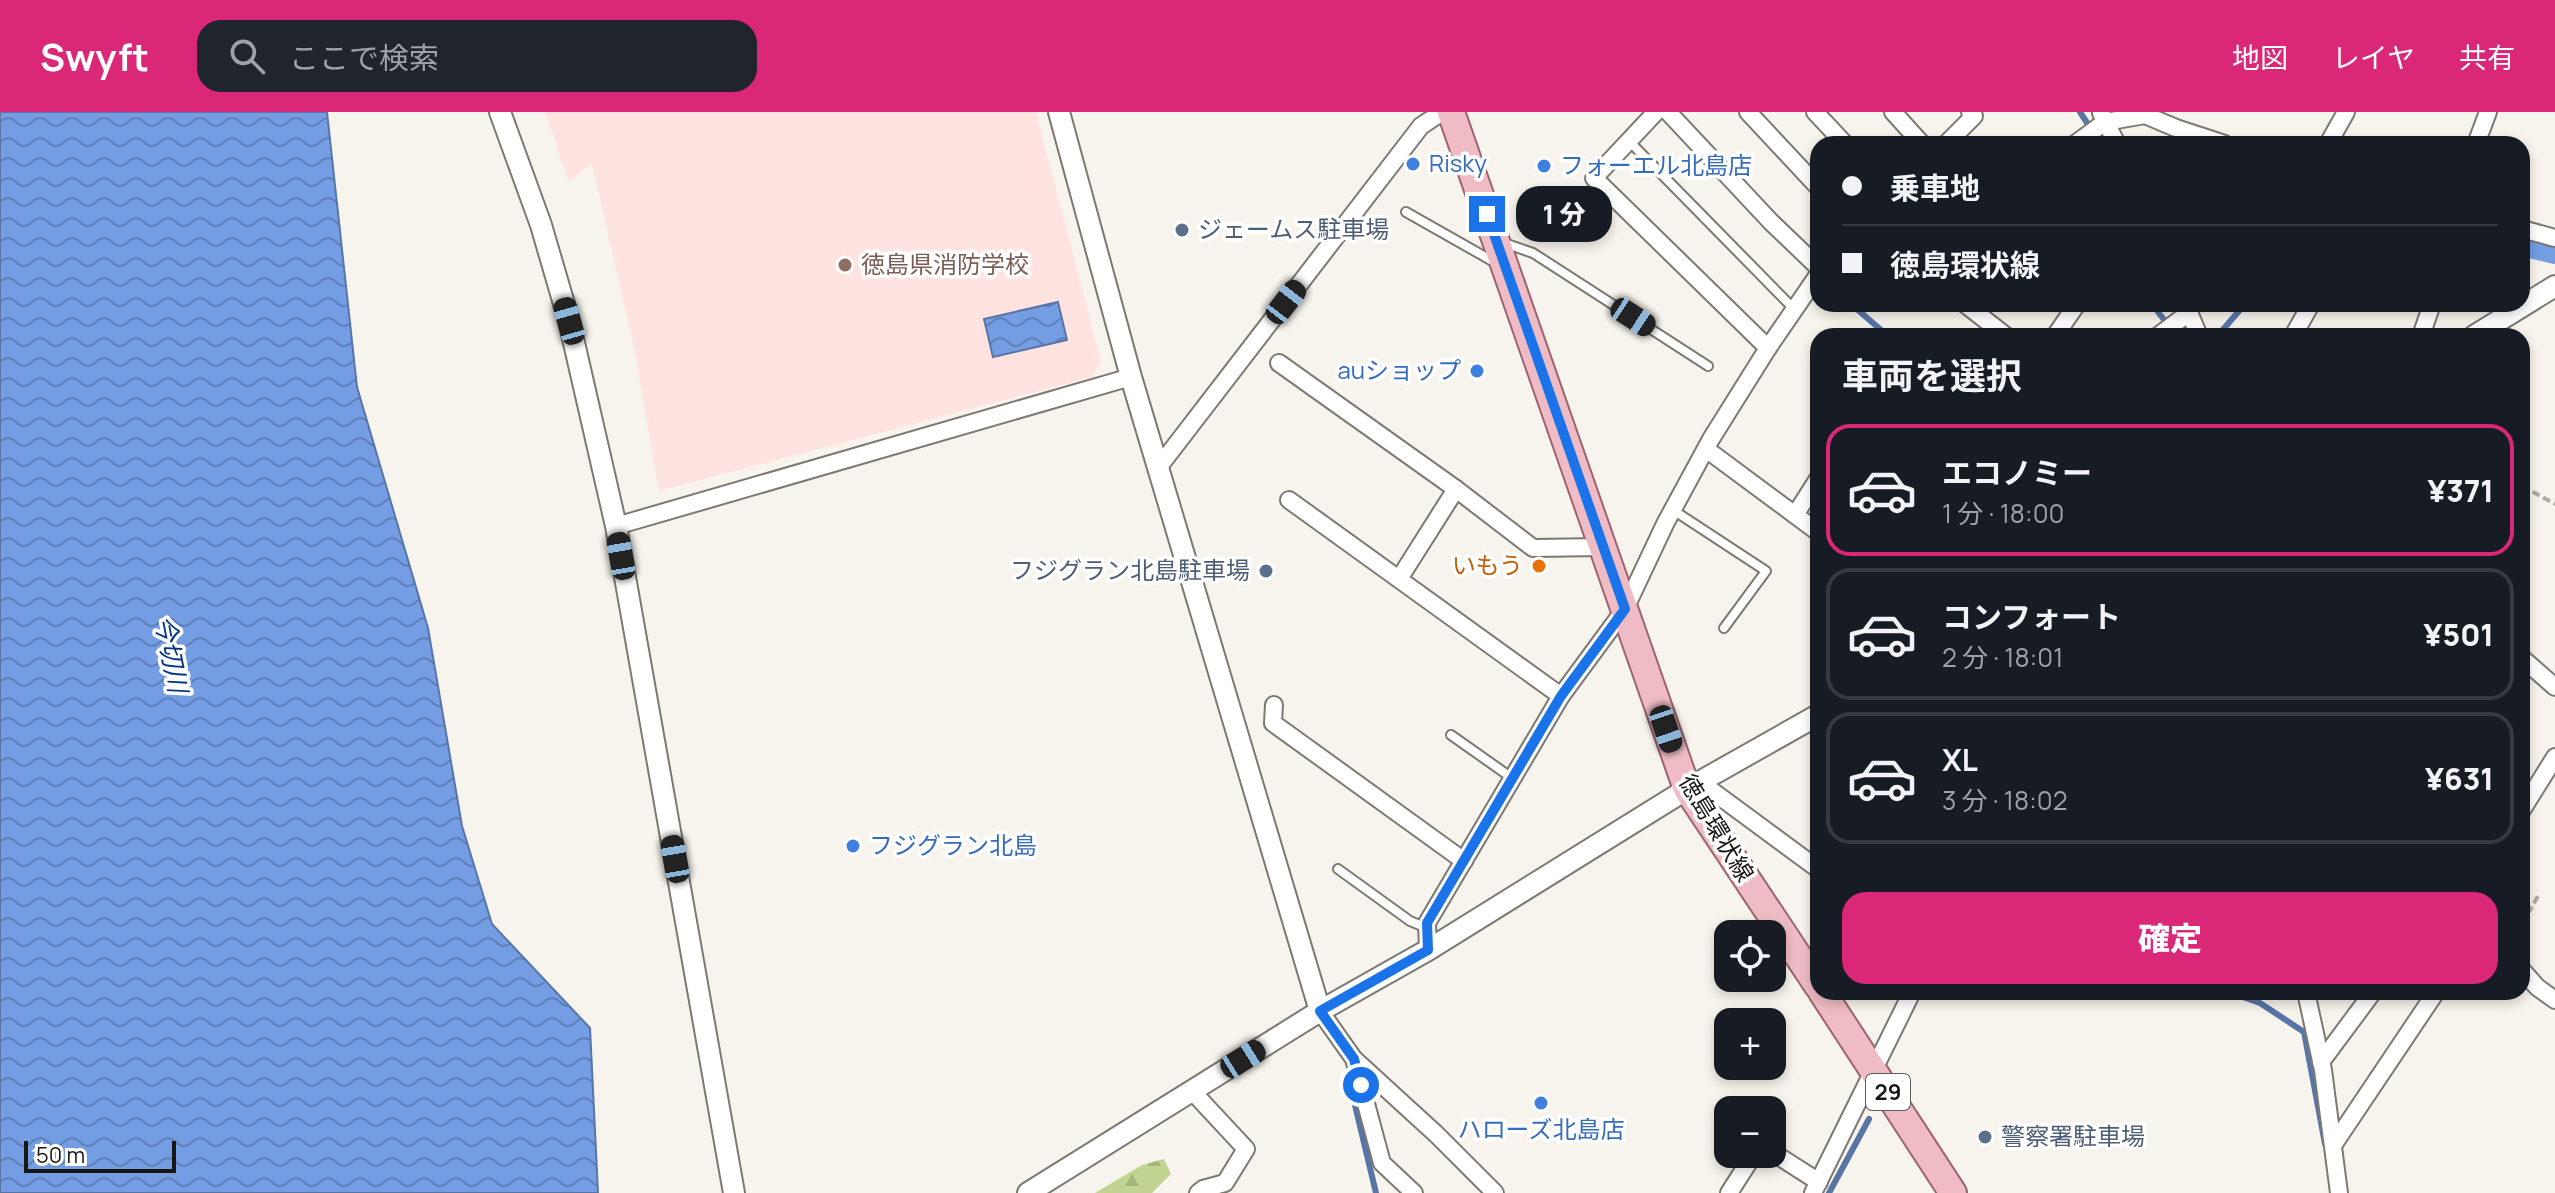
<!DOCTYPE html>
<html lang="ja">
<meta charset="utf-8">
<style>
:root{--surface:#171b24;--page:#20242c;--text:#f1f3f6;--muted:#9ea1a6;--line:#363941;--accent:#db2777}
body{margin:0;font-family:Manrope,"Noto Sans JP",sans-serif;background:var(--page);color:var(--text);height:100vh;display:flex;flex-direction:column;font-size:30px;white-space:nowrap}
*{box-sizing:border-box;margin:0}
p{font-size:26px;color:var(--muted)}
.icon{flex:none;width:44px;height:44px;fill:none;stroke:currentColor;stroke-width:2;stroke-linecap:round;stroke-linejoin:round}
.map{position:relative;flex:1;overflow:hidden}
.sheet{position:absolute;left:1810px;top:216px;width:720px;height:672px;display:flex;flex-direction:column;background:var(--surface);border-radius:24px;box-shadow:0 4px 12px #0003}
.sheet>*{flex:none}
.top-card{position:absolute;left:1810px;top:24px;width:720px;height:176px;border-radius:24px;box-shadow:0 4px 12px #0003;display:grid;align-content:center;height:176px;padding:0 32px;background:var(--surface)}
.tools{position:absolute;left:1714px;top:808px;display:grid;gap:16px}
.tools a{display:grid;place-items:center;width:72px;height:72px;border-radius:16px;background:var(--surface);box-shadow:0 4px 12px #0003;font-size:40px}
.scale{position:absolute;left:24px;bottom:20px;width:152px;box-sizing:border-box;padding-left:8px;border:4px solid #181714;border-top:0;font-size:22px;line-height:28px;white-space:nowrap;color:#181714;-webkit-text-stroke:6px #fff;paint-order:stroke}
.end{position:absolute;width:36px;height:36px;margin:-18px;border:10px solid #1a73e8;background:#fff;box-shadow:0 0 0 4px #fff}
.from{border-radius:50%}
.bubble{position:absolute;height:56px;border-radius:24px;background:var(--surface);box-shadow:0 4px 12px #0003;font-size:26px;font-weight:800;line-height:56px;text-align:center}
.car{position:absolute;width:24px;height:48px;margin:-24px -12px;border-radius:10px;box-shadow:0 0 6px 2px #0007;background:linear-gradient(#222 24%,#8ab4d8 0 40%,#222 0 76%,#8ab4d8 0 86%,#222 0)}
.top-card b{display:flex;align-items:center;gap:28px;height:76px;font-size:30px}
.top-card b+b{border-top:2px solid var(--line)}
.top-card i{width:20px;height:20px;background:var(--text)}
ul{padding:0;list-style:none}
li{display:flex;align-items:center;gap:24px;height:132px;margin:0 16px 12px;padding:0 16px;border:4px solid var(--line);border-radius:24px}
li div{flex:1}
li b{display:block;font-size:30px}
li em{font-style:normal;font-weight:800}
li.selected{border-color:var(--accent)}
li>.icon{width:72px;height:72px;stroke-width:1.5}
h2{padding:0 32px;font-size:36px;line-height:96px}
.button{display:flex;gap:16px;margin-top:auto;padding:16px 32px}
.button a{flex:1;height:92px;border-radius:24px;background:var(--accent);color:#fff;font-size:32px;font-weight:800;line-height:92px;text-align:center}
header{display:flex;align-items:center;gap:48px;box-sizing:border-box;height:112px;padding:0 40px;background:var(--accent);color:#fff}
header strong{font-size:38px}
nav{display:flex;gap:44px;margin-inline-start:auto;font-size:28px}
.search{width:560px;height:72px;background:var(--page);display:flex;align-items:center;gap:20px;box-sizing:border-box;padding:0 28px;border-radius:24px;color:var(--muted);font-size:30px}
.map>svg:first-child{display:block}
</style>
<header>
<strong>Swyft</strong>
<div class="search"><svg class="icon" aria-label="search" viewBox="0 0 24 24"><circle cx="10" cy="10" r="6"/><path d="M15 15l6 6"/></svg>ここで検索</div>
<nav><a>地図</a><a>レイヤ</a><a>共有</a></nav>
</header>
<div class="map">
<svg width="2555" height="1081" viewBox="0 0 2555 1081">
<defs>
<pattern id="forest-firs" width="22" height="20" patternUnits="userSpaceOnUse" patternTransform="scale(2)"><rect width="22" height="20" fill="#c1d491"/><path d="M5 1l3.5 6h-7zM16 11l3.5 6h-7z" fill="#a5b57c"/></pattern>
<pattern id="water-waves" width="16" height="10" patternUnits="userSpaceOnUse" patternTransform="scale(2)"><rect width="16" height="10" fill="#749de4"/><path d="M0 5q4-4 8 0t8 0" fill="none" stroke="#5e7fb8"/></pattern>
</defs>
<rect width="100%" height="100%" fill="#f7f4ed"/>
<path fill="#fee3e0" d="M545 0H1036L1101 249 1092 265 659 379 634 236 592 52 569 70Z"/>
<path fill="url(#forest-firs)" d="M1164 1047 1171 1062 1152 1081H1095L1142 1053Z"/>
<g fill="url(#water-waves)" stroke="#5875a6" stroke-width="2">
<path d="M0 0H327L357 275 428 516 462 714 492 812 590 916 598 1081H0Z"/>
<path d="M1058 190 1067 228 993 245 984 207Z"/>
</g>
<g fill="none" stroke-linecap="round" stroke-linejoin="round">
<g stroke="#5875a6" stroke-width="6">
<path d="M2080 0 2101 32"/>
<path d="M1851 192 1888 224"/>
<path d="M2157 192 2158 200 2177 224"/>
<path d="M2209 224 2220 221 2245 192"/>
<path d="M2228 880 2260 891 2304 920 2325 1032"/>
<path d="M1349 968 1376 1081"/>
<path d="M1829 1081 1869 1007"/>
</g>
<path stroke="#749de4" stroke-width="22" d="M2522 133 2555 141"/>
<g stroke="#7c7973" stroke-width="12">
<g id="service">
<path d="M1629 29 1794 197"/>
<path d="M1406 100 1496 151"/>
<path d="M1504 131 1533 141 1708 254"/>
<path d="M1673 398 1766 459 1724 516"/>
<path d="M1451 623 1512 666"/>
<path d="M1338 757 1410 809 1427 816"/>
</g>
</g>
<g stroke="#7c7973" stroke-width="20">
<g id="minor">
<path d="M1656 0 1594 66 1768 236"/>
<path d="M1668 0 1771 110 1818 155"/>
<path d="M1748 0 1818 75"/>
<path d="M1815 0 1845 32"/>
<path d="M1893 0 1922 32"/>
<path d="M2101 1 2117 32"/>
<path d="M1946 32 1974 4 1970 0"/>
<path d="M2075 32 2105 10 2145 3 2176 16 2225 32"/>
<path d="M2328 32 2346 0"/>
<path d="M2476 32 2488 0"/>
<path d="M2522 117 2555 126"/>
<path d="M1965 192 2006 224"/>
<path d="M2186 193 2199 224"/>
<path d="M2055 224 2077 192"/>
<path d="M2158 224 2190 200"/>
<path d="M2293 224 2311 192"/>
<path d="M2421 224 2432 192"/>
<path d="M1279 251 1456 377 1533 436 1603 435"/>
<path d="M1706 337 1818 420"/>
<path d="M1158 356 1421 14 1442 0"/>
<path d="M1289 388 1561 584"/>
<path d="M1795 403 1818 367"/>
<path d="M616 414 1131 265"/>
<path d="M1399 467 1456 377"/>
<path d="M2522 546 2555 575"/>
<path d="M1274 593 1273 611 1464 749"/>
<path d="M1700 670 1818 757"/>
<path d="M2522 698 2555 645"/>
<path d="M1428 838 1427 811 1561 584 1625 497 1665 412 1711 327 1768 236 1818 163"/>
<path d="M2522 858 2537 875 2555 888"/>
<path d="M2306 880 2323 958 2339 1081"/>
<path d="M1320 899 1354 947 1382 1051 1414 1081"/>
<path d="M1355 948 1436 1022 1495 1081"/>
<path d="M2321 950 2373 880"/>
<path d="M1192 979 1246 1037 1225 1071 1203 1077 1198 1081"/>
<path d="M2334 1032 2436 880"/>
<path d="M1772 1040 1819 1070"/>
<path d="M1729 1081 1754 1042"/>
<path d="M1813 1081 1912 880"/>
</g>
</g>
<g stroke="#7c7973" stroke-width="24">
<g id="tertiary">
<path d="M500 0 541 113 569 209 616 414 734 1081"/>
<path d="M1059 0 1131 265 1320 899"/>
<path d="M2474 224 2555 174"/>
<path d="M1028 1081 1320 899 1428 838 1687 677 1818 603"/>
</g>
</g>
<g stroke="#9d656e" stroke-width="30">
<g id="primary">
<path d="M1451 0 1687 677 1818 874"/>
<path d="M1822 880 1953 1081"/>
</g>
</g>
<g stroke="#adaba5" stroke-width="4" stroke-dasharray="8 4" stroke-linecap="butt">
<path d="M2522 374 2555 392"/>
<path d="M2522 812 2538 784"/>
</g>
<use href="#service" stroke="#fff" stroke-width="8"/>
<use href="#minor" stroke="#fff" stroke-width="16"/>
<use href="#tertiary" stroke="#fff" stroke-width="20"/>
<use href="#primary" stroke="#efbcc5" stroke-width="26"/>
</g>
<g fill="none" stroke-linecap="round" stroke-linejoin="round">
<path stroke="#1a73e8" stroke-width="10" d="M1361 973 1354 947 1320 899 1428 838 1427 811 1561 584 1625 497 1487 102"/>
</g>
<g fill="#3f7fe0" stroke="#fff" stroke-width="3">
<circle cx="1413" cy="52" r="8"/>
<circle cx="1544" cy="54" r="8"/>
<circle cx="1477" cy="259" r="8"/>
<circle cx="853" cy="734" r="8"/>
<circle cx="1541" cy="991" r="8"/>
</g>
<g fill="#5c6f8a" stroke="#fff" stroke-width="3">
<circle cx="1182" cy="118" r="8"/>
<circle cx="1266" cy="459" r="8"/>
<circle cx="1985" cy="1025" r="8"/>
</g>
<circle fill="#8d6e63" stroke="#fff" stroke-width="3" cx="845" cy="153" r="8"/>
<circle fill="#e8710a" stroke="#fff" stroke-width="3" cx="1539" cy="454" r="8"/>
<g text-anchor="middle" stroke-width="7" stroke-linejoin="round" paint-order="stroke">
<rect fill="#fff" stroke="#5d5d5a" stroke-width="2" x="1866" y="962" width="44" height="36" rx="6"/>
<g font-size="22" font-weight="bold" fill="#181714">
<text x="1888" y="988">29</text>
</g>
<g font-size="24" fill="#366cbe" stroke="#fff" text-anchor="start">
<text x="1429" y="60">Risky</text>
<text x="1560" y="62">フォーエル北島店</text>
<text x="1461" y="267" text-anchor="end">auショップ</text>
<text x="869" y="742">フジグラン北島</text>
<text x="1541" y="1026" text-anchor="middle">ハローズ北島店</text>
</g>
<g font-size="24" fill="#4e5e75" stroke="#fff" text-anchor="start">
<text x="1198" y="126">ジェームス駐車場</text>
<text x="1250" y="467" text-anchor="end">フジグラン北島駐車場</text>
<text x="2001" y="1033">警察署駐車場</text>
</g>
<g font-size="24" fill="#785e54" stroke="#fff" text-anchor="start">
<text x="861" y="161">徳島県消防学校</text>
</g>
<g font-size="24" fill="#c56008" stroke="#fff" text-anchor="end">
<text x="1523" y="462">いもう</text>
</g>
<g font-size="24" fill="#181714" stroke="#fff">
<text transform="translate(1716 716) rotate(59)" y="8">徳島環状線</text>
</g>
<g font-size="26" font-style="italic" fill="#053586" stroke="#fff">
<text transform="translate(171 542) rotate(79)" y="9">今切川</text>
</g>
</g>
</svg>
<div class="tools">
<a><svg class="icon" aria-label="locate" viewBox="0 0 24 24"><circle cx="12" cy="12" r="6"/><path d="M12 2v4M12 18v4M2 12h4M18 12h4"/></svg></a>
<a>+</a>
<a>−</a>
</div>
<div class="scale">50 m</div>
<i class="end from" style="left:1361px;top:973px"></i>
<i class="end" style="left:1487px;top:102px"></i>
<div class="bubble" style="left:1516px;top:74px;width:96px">1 分</div>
<i class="car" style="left:1286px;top:190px;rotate:38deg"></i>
<i class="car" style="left:1633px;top:205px;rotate:123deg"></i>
<i class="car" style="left:569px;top:209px;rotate:344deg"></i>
<i class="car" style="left:621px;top:444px;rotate:350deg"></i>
<i class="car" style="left:1666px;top:617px;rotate:161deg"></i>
<i class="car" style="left:675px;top:747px;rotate:350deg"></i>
<i class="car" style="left:1243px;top:947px;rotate:58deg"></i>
<div class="top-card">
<b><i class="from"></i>乗車地</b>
<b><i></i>徳島環状線</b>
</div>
<section class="sheet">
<h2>車両を選択</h2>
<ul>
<li class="selected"><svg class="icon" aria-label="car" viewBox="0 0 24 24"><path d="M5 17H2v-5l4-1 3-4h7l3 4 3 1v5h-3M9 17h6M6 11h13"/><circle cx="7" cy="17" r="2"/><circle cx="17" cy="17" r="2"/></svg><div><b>エコノミー</b><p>1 分 · 18:00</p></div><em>¥371</em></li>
<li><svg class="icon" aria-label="car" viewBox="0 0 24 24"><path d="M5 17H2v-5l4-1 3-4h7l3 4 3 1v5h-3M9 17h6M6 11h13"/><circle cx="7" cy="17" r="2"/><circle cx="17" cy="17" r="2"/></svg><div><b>コンフォート</b><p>2 分 · 18:01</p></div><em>¥501</em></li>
<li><svg class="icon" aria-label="car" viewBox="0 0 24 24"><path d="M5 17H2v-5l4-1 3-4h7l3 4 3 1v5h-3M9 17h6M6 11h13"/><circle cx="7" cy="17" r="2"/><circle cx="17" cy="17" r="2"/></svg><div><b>XL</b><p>3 分 · 18:02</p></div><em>¥631</em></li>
</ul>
<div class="button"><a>確定</a></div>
</section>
</div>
